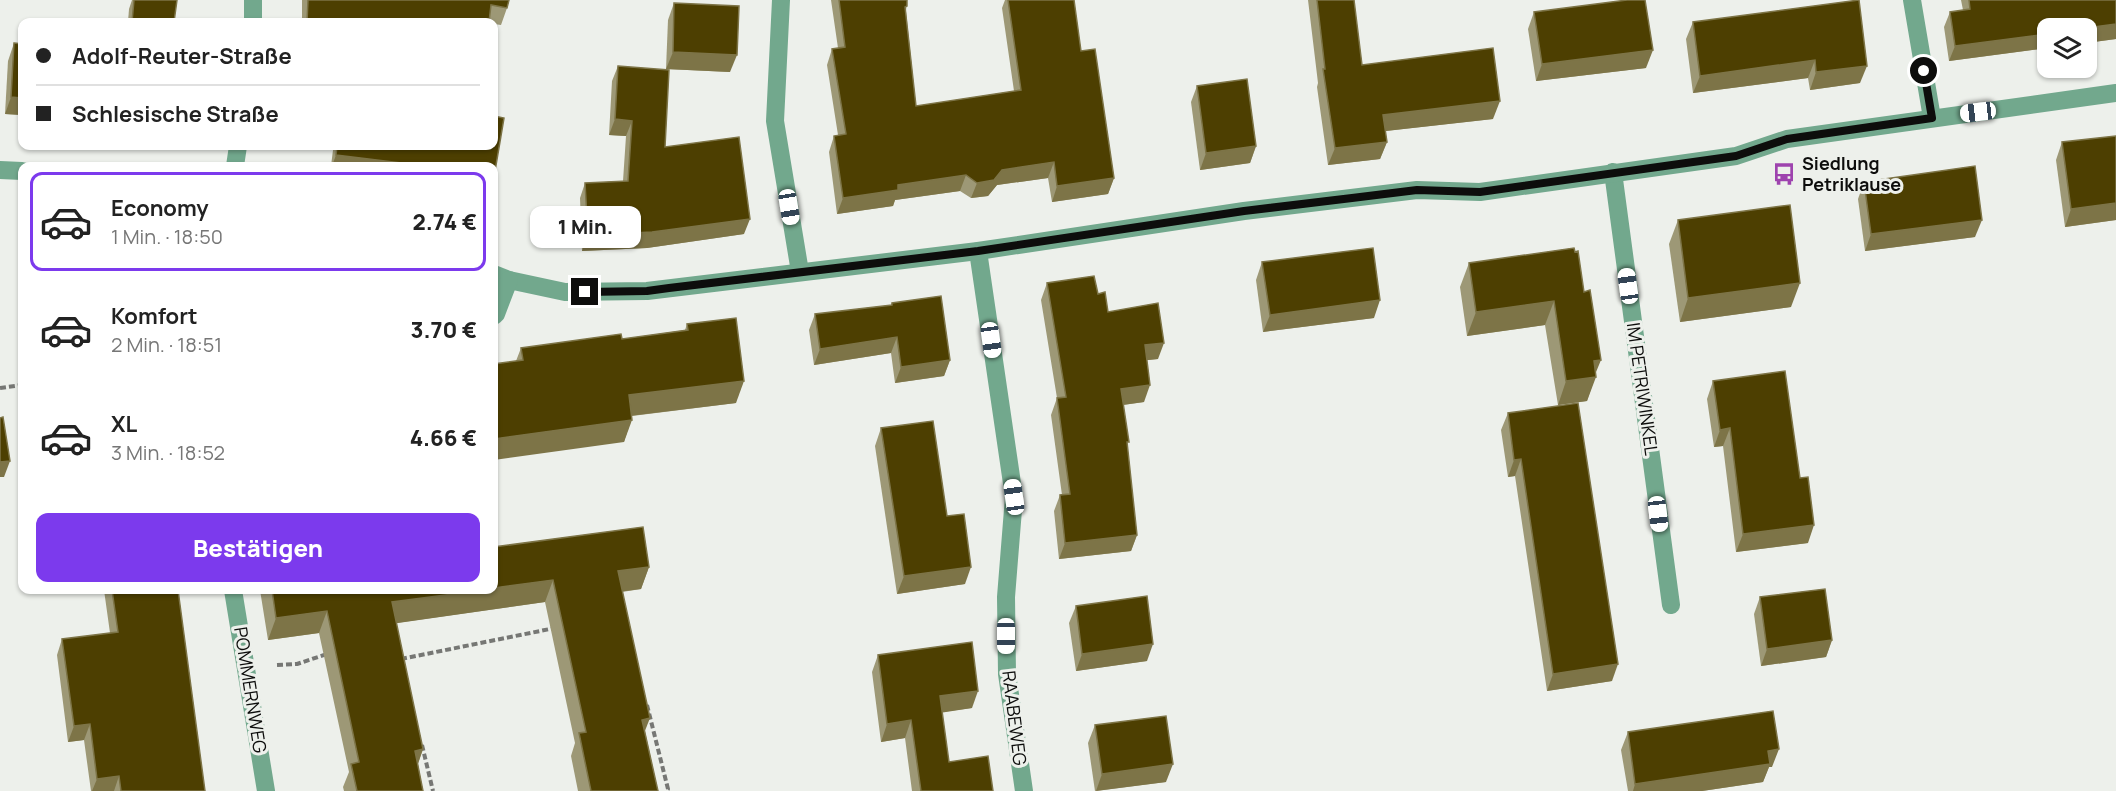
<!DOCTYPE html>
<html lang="de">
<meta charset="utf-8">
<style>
:root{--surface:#fff;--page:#f6f6f6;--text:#222;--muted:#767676;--line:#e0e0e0;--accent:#7c3aed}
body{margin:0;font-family:Manrope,sans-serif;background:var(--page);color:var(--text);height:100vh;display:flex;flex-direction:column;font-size:22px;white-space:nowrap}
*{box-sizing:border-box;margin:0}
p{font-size:20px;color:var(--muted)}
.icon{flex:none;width:33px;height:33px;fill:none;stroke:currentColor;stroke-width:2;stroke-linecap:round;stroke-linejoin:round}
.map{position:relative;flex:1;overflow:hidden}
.side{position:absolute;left:18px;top:162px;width:480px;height:432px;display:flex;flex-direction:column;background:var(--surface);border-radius:12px;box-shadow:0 2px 4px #0004}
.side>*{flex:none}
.guide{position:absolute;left:18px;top:18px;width:480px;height:132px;border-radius:12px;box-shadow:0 2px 4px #0004;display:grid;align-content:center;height:132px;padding:0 18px;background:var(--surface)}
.fabs{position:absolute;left:2037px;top:18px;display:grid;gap:12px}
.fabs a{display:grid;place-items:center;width:60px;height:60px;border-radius:12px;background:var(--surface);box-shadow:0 2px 4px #0004;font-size:30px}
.end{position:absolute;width:27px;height:27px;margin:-14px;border:8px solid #0d0d0c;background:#fff;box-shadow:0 0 0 3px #fff}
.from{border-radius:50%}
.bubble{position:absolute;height:42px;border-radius:12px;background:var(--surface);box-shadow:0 2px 4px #0004;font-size:20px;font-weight:800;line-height:42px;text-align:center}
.car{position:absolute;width:18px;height:36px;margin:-18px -9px;border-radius:8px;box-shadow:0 0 4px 2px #0007;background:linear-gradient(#fff 24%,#345 0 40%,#fff 0 76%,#345 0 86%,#fff 0)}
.guide b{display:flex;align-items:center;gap:21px;height:57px;font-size:22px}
.guide b+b{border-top:2px solid var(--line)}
.guide i{width:15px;height:15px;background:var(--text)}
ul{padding:10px 0 0;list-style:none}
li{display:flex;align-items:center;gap:18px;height:99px;margin:0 12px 9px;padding:0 6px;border:3px solid transparent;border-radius:12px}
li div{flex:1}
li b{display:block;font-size:22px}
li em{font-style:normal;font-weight:800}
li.current{border-color:var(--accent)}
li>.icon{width:54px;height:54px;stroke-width:1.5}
.action{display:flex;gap:12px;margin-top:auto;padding:12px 18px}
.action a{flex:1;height:69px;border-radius:12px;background:var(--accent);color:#fff;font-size:24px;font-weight:800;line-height:69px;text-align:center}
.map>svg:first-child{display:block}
</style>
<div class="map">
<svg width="2116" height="791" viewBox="0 0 2116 791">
<rect width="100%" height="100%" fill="#edf0eb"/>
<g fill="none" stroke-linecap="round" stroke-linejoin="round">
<g stroke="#767774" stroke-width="4" stroke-dasharray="6 3" stroke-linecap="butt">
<path d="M0 388 22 385"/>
<path d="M401 659 555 628"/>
<path d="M277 665 297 664 327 654"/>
<path d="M647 705 668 789 666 791"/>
<path d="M422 745 433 791"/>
</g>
<g stroke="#72a88d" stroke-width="18">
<path d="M781 0 775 121 800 272"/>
<path d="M1912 0 1932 118"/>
<path d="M253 22V0"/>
<path d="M235 166 238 146"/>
<path d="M0 170 22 171"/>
<path d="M1613 172 1671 605"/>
<path d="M978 251 1014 497 1006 597 1007 674 1024 791"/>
<path d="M494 274 509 280 565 292 647 291 978 251 1244 211 1417 190 1480 192 1736 156 1787 139 2116 93"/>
<path d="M494 316 496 314 509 280"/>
<path d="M233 590 266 791"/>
</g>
</g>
<g fill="#9d9876">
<path d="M132 0H177L174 22H128L129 9Z"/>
<path d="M302 0H509L507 8 501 25 494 24V22H302Z"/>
<path d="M831 0H907L906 11 916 106 1014 91 1002 8 1005 0H1074L1081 51 1114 178 1108 194 1052 202 1048 178 997 185 988 196 971 198 960 191 895 200 893 206 837 214 829 152 834 136 838 135 827 65 832 49 838 48Z"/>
<path d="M1308 0H1354L1362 65 1493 119 1385 131 1387 142 1380 159 1328 165 1317 87 1318 83Z"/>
<path d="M1859 0 1860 83 1810 90 1808 78 1693 93 1686 39 1693 22Z"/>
<path d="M1961 0H2116V39L2086 43 2048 28V48L1949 61 1944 27 1950 12 1963 10Z"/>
<path d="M674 3 730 72 666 69 668 20Z"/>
<path d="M1534 12 1646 68 1536 81 1528 29Z"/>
<path d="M14 43 22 44V115L5 114 8 61Z"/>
<path d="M618 66 665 147 744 234 647 248 582 251 580 198 585 183 623 181 626 136 609 135 612 81Z"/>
<path d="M1197 86 1256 146 1250 163 1200 170 1191 102Z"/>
<path d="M2116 136V220L2065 227 2056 160 2062 142Z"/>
<path d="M299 146H494V166H331L333 150Z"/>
<path d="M1864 182 1975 237 1865 251 1858 199Z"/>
<path d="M1678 220 1791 307 1680 322 1669 244Z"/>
<path d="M1574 248 1596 374 1587 401 1558 405 1545 325 1467 336 1460 287 1469 263Z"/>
<path d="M1262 262 1374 318 1263 332 1256 280Z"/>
<path d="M1047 283 1098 294 1108 312 1158 359 1147 360 1144 402 1123 405 1137 535 1131 551 1059 559 1054 511 1060 495H1062L1051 415 1057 398 1041 300Z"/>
<path d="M892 303 950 360 944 376 895 383 891 353 814 365 809 330 815 314 891 305Z"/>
<path d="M687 324 736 403 632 416 624 442 516 361 521 348 622 339 685 330Z"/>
<path d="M1713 381 1800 478 1808 543 1736 552 1723 446 1714 447 1707 399Z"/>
<path d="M1508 413 1612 681 1547 691 1515 476 1508 477 1501 430Z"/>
<path d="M881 428 965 584 897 594 875 446Z"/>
<path d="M494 547 649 567 641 589 622 592 645 731 658 791H578L571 756 575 743 545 602 396 623 423 749 418 764 423 791H344L343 787 349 772 319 633 268 640 260 590H494Z"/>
<path d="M104 590H178L205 791H91L84 740 68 742 57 655 62 639 110 633Z"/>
<path d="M1760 597 1832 640 1826 657 1761 666 1754 614Z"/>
<path d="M1076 606 1147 661 1076 671 1069 623Z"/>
<path d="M878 655 972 708 942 712 949 762 993 791H912L905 738 881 742 872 672Z"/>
<path d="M1095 725 1166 782 1095 791 1088 743Z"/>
<path d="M1628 732 1772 767H1769L1763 782 1702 791H1628L1621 750Z"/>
</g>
<g fill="#7d7447">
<path d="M2116 24V39L2086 43V28Z"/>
<path d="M2048 34V48L1949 61 1955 46Z"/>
<path d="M1653 50 1646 68 1536 81 1542 64Z"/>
<path d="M673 52 737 55 730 72 666 69Z"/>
<path d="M1815 60 1808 78 1693 93 1700 76Z"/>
<path d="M1867 66 1860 83 1810 90 1816 72Z"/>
<path d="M11 97 22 98V115L5 114Z"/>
<path d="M1500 101 1493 119 1377 132 1383 115Z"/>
<path d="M615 119 632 121 626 136 609 135Z"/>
<path d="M1387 142 1380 159 1328 165 1335 148Z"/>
<path d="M299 146H335L333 150Z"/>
<path d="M1256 146 1250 163 1200 170 1206 153Z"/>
<path d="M336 155 426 166H332Z"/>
<path d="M1054 162 1048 178 997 185 988 196 971 198 977 183 1002 170Z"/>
<path d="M966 175 960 191 895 200 893 206 837 214 843 198 898 185Z"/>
<path d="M1114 178 1108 194 1052 202 1057 186Z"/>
<path d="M2116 203V220L2065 227 2071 209Z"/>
<path d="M750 219 744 234 647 248 582 251 588 235Z"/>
<path d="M1982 220 1975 237 1865 251 1871 234Z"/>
<path d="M1800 283 1791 307 1680 322 1688 298Z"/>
<path d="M1380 300 1374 318 1263 332 1270 315Z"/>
<path d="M1554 301 1545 325 1467 336 1476 312Z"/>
<path d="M897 337 891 353 814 365 820 349Z"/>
<path d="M1164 343 1158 359 1139 361 1145 345Z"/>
<path d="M950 360 944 376 895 383 901 367Z"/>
<path d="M1601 360 1594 377H1596L1587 401 1558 405 1566 381 1594 361Z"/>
<path d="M744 381 736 403 621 417 629 395Z"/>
<path d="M1150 385 1144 402 1115 406 1121 389Z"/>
<path d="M632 420 624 442 494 460V439Z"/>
<path d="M1730 428 1723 446 1714 447 1720 430Z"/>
<path d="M1521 459 1515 476 1508 477 1514 460Z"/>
<path d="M10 461 4 477H0V462Z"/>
<path d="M1814 525 1808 543 1736 552 1743 534Z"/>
<path d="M1137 535 1131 551 1059 559 1065 543Z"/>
<path d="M649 567 641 589 610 593 618 571Z"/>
<path d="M971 567 965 584 897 594 904 576Z"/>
<path d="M553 580 545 602 384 625 392 602 484 590H494V588Z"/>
<path d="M327 611 319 633 268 640 276 618Z"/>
<path d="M1832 640 1826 657 1761 666 1767 649Z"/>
<path d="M1153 644 1147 661 1076 671 1082 654Z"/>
<path d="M1618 664 1612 681 1547 691 1553 674Z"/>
<path d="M978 691 972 708 933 714 940 696Z"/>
<path d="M650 718 641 741 642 720Z"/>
<path d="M911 720 905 738 881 742 887 724Z"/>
<path d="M90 724 84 740 68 742 74 726Z"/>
<path d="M423 749 415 772V751Z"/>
<path d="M1779 749 1772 767H1769L1763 782 1702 791H1633L1635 784 1768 751Z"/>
<path d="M1173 764 1166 782 1096 791 1102 774Z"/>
<path d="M119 776 114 791H92L97 779Z"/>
</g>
<g fill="#4d3f01" stroke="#7d7447" stroke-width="1.5">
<path d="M134 0H177L174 22H132Z"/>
<path d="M308 0H509L507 8 491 5 489 22H307Z"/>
<path d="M839 0H907V6L905 7 916 106 1021 90 1008 0H1074L1081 51 1095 49 1114 178 1057 186 1054 162 1002 170 994 180 977 183 966 175 898 185V190L843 198 834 136 846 134 832 49 845 47Z"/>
<path d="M1317 0H1354L1362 65 1493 48 1500 101 1383 115 1387 142 1335 148 1323 69H1325Z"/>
<path d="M1627 0H1645L1653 50 1542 64 1534 12Z"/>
<path d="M1859 0 1867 66 1816 72 1815 60 1700 76 1693 22Z"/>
<path d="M1969 0H2116V24L2086 28H2048V34L1955 46 1950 12 1970 9Z"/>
<path d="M674 3 739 6 737 55 673 52Z"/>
<path d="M14 43 22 44V98L11 97Z"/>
<path d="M618 66 669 70 665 147 739 137 750 219 652 232 588 235 585 183 628 181 632 121 615 119Z"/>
<path d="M1247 79 1256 146 1206 153 1197 86Z"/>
<path d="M494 116 504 118 494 177V166H426L336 155 337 146H494Z"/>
<path d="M2116 136V203L2071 209 2062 142Z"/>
<path d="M1975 166 1982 220 1871 234 1864 182Z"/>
<path d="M1790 205 1800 283 1688 298 1678 220Z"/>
<path d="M1373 248 1380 300 1270 315 1262 262Z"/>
<path d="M1574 248 1575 252 1578 251 1584 292 1590 290 1601 360 1594 361 1596 377 1566 381 1554 301 1476 312 1469 263Z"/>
<path d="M1094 276 1098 294 1105 292 1108 312 1158 303 1164 343 1145 345 1150 385 1121 389 1129 442H1127L1137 535 1065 543 1060 495 1070 494 1057 398 1066 397 1047 283Z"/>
<path d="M941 296 950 360 901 367 897 337 820 349 815 314 892 305V303Z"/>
<path d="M736 318 744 381 629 395 632 420 494 439V364L523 360 521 348 621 334 622 339 688 330 687 324Z"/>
<path d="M1785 371 1800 478 1808 477 1814 525 1743 534 1730 428 1720 430 1713 381Z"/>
<path d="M1578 403 1618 664 1553 674 1521 459 1514 460 1508 413Z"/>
<path d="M3 417 10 461 0 462V418Z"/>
<path d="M933 421 947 516 964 514 971 567 904 576 881 428Z"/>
<path d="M643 527 649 567 618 571 650 718 642 720 658 791H591L579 733 586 732 553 580 494 588V547Z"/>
<path d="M1825 589 1832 640 1767 649 1760 597Z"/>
<path d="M112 590H178L205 791H121L119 776 97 779 90 724 74 726 62 639 118 632Z"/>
<path d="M272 590H484L392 602 423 749 415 751 423 791H357L351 764 359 762 327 611 276 618Z"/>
<path d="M1147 596 1153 644 1082 654 1076 606Z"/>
<path d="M972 642 978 691 940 696 949 762 988 756 993 791H921L911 720 887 724 878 655Z"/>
<path d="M1773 711 1779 749 1768 751 1770 764 1635 784 1628 732Z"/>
<path d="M1166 716 1173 764 1102 774 1095 725Z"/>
</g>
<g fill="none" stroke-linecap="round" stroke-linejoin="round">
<path stroke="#0d0d0c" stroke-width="8" d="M585 292 647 291 669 288 978 251 1244 211 1352 198 1417 190 1480 192 1736 156 1787 139 1932 118 1924 71"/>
</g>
<defs>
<g id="bus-bare" transform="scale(1.8)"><path d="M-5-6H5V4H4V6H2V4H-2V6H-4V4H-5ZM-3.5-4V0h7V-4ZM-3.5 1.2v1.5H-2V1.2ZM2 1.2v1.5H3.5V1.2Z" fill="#9e43ae" stroke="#edf0eb" stroke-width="2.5" paint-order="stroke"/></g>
</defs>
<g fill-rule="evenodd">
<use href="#bus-bare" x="1784" y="174"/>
</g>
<g text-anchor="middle" stroke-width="6" stroke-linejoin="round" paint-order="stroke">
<g font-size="18" font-weight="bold" fill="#0d0d0c" stroke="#edf0eb" text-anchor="start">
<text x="1802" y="170">Siedlung<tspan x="1802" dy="21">Petriklause</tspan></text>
</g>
<g font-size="18" fill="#0d0d0c" stroke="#edf0eb">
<text transform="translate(1642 389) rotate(82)" y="6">IM PETRIWINKEL</text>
<text transform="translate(250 690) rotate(81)" y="6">POMMERNWEG</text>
<text transform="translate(1014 718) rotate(83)" y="6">RAABEWEG</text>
</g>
</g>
</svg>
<div class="fabs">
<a><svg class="icon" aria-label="layers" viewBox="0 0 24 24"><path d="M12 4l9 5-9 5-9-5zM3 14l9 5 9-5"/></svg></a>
</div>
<i class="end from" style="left:1924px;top:71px"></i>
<i class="end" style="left:585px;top:292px"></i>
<div class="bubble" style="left:530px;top:206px;width:111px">1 Min.</div>
<i class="car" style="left:1978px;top:112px;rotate:263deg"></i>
<i class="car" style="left:789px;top:207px;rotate:171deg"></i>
<i class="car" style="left:1628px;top:286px;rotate:352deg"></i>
<i class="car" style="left:991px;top:340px;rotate:172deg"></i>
<i class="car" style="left:1014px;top:497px;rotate:352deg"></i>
<i class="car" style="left:1658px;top:514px;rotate:173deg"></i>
<i class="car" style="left:1006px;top:636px;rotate:180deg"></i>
<div class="guide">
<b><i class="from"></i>Adolf-Reuter-Straße</b>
<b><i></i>Schlesische Straße</b>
</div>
<section class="side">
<ul>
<li class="current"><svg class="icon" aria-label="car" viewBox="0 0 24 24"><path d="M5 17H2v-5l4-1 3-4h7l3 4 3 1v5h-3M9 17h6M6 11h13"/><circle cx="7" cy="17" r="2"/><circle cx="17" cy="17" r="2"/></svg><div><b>Economy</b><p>1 Min. · 18:50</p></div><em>2.74 €</em></li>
<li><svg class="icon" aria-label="car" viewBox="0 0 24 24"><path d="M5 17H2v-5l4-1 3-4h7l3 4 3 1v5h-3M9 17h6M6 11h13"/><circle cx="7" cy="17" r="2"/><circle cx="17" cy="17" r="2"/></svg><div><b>Komfort</b><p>2 Min. · 18:51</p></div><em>3.70 €</em></li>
<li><svg class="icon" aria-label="car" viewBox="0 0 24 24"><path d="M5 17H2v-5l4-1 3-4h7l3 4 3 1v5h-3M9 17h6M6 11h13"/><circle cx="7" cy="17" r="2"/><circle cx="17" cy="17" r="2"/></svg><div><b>XL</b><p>3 Min. · 18:52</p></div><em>4.66 €</em></li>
</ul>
<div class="action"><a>Bestätigen</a></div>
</section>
</div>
